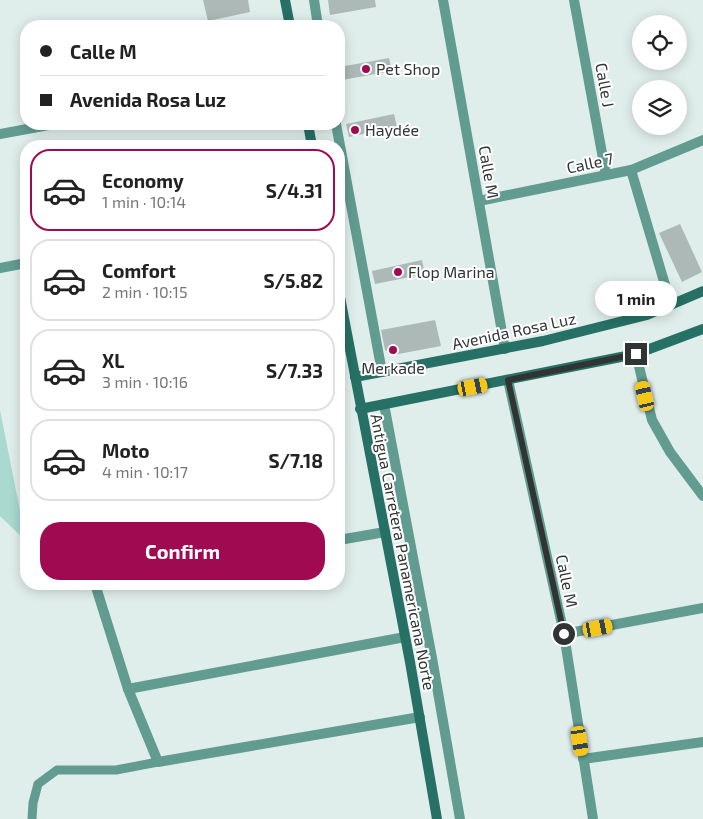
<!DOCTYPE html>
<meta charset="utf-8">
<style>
:root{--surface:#fff;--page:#f2f2f2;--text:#222;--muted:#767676;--line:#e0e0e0;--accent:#9f0a50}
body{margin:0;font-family:"Exo 2",sans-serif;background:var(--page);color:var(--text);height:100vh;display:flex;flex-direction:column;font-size:19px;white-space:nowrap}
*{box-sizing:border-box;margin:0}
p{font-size:16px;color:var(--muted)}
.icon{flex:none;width:28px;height:28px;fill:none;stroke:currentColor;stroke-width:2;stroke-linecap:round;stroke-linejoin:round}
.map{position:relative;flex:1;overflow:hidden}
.details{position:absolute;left:20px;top:140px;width:325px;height:450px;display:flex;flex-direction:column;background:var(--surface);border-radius:20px;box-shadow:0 2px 12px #0003}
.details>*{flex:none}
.hud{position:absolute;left:20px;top:20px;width:325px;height:110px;border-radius:20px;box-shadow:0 2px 12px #0003;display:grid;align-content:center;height:110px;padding:0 20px;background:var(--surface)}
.buttons{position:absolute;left:632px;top:15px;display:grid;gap:10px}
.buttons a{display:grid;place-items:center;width:55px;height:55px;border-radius:50%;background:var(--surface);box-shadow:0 2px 12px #0003;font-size:25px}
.end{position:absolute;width:22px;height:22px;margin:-11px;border:6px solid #303534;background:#fff;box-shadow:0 0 0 2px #fff}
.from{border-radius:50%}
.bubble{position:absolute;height:35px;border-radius:18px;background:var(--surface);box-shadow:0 2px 12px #0003;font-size:16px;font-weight:700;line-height:35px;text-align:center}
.car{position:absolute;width:15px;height:30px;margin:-15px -8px;border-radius:6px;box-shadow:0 0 4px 1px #0007;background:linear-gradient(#f5c518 24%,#345 0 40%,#f5c518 0 76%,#345 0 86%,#f5c518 0)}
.hud b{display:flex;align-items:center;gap:18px;height:48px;font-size:19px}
.hud b+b{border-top:1px solid var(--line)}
.hud i{width:12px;height:12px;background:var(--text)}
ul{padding:9px 0 0;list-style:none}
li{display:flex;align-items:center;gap:15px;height:82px;margin:0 10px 8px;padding:0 10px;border:2px solid var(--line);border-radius:20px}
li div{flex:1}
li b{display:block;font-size:19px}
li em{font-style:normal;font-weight:700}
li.selected{border-color:var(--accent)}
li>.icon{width:45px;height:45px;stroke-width:1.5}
.button{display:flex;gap:10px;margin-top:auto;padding:10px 20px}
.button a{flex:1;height:58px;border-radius:20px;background:var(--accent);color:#fff;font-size:20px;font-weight:700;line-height:58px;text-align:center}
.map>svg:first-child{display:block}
</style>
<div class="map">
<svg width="703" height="819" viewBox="0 0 703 819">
<rect width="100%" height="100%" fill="#e0eeeb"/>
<path fill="#a9d9cf" d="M0 410 2 420 26 541 0 516Z"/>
<g fill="#acb9b6">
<path d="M203 0H248L250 12 208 21Z"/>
<path d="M328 0H375L376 7 330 15Z"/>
<path d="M389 58 392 71 342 80 340 67Z"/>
<path d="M394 114 397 127 349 137 346 124Z"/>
<path d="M680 224 702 272 682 282 659 233Z"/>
<path d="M422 260 425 274 375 284 372 271Z"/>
<path d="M435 320 441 346 393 355 385 350 381 330Z"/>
</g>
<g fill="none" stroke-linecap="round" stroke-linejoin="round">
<path stroke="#629b90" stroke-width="9" d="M32 819 33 803 38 784 57 770H116L158 762"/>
<g stroke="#629b90" stroke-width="10">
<path d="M314 0 318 26"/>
<path d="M443 0 505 349"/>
<path d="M574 0 606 175"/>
<path d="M336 124 382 372"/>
<path d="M0 134 54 124"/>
<path d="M631 170 671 305"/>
<path d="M479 201 631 170 703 140"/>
<path d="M0 268 26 263"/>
<path d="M636 354 652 420 670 452 703 496"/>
<path d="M508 380 564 634 593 819"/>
<path d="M384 404 432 658 460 819"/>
<path d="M339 540 385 532"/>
<path d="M95 584 128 689 158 762 420 717"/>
<path d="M95 586 108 584"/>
<path d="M564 634 703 608"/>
<path d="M128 689 405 637"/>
<path d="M583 759 703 742"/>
</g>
<g stroke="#267065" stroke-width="10">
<path d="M285 0 290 26"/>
<path d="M308 124 312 146"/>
<path d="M339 292 410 662 437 819"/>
<path d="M355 377 543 341 647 315 703 291"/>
<path d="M360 409 636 354 703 329"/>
</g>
</g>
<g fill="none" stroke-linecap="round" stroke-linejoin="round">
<path stroke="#303534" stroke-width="6" d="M564 634 508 380 636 354"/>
</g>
<g fill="#9f0a50" stroke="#fff" stroke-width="2">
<circle cx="366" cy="69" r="5"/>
<circle cx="355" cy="130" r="5"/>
<circle cx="398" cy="272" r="5"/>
<circle cx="393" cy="350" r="5"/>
</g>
<g text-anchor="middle" stroke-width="4" stroke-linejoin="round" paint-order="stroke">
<g font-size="16" fill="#303534" stroke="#fff" text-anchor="start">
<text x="376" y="75">Pet Shop</text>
<text x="365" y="136">Haydée</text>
<text x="408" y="278">Flop Marina</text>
<text x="393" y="374" text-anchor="middle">Merkade</text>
</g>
<g font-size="16" fill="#303534" stroke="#fff">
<text transform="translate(605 85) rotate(80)" y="6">Calle J</text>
<text transform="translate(590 163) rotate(-12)" y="6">Calle 7</text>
<text transform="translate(489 172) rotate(80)" y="6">Calle M</text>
<text transform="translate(514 331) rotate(-12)" y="6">Avenida Rosa Luz</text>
<text transform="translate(403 552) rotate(79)" y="6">Antigua Carretera Panamericana Norte</text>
<text transform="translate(567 581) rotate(78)" y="6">Calle M</text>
</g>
</g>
</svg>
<div class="buttons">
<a><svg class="icon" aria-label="locate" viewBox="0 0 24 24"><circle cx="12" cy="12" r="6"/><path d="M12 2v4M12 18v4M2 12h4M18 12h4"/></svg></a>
<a><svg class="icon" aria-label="layers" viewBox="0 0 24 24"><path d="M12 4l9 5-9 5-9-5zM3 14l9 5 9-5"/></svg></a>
</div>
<i class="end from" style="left:564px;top:634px"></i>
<i class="end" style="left:636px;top:354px"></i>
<div class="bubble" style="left:595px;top:281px;width:82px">1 min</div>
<i class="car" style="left:473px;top:387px;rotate:79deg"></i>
<i class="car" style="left:645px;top:396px;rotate:347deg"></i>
<i class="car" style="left:598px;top:628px;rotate:79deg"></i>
<i class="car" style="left:580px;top:741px;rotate:171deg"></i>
<div class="hud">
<b><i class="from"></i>Calle M</b>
<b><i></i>Avenida Rosa Luz</b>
</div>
<section class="details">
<ul>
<li class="selected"><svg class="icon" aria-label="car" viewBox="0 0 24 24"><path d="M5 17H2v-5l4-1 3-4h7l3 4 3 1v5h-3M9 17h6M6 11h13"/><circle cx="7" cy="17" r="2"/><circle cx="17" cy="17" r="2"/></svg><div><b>Economy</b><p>1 min · 10:14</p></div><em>S/4.31</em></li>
<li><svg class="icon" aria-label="car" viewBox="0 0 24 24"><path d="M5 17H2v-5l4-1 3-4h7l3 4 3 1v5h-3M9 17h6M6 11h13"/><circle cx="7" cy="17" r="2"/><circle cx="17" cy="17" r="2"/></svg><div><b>Comfort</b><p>2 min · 10:15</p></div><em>S/5.82</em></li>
<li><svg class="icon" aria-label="car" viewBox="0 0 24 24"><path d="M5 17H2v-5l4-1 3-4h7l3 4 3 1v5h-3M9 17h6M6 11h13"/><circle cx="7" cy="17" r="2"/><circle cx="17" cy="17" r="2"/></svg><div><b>XL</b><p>3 min · 10:16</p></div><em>S/7.33</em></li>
<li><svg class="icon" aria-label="car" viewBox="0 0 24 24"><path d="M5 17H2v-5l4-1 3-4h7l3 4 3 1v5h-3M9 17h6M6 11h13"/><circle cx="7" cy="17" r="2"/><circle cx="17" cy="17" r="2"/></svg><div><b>Moto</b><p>4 min · 10:17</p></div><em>S/7.18</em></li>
</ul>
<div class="button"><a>Confirm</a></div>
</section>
</div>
